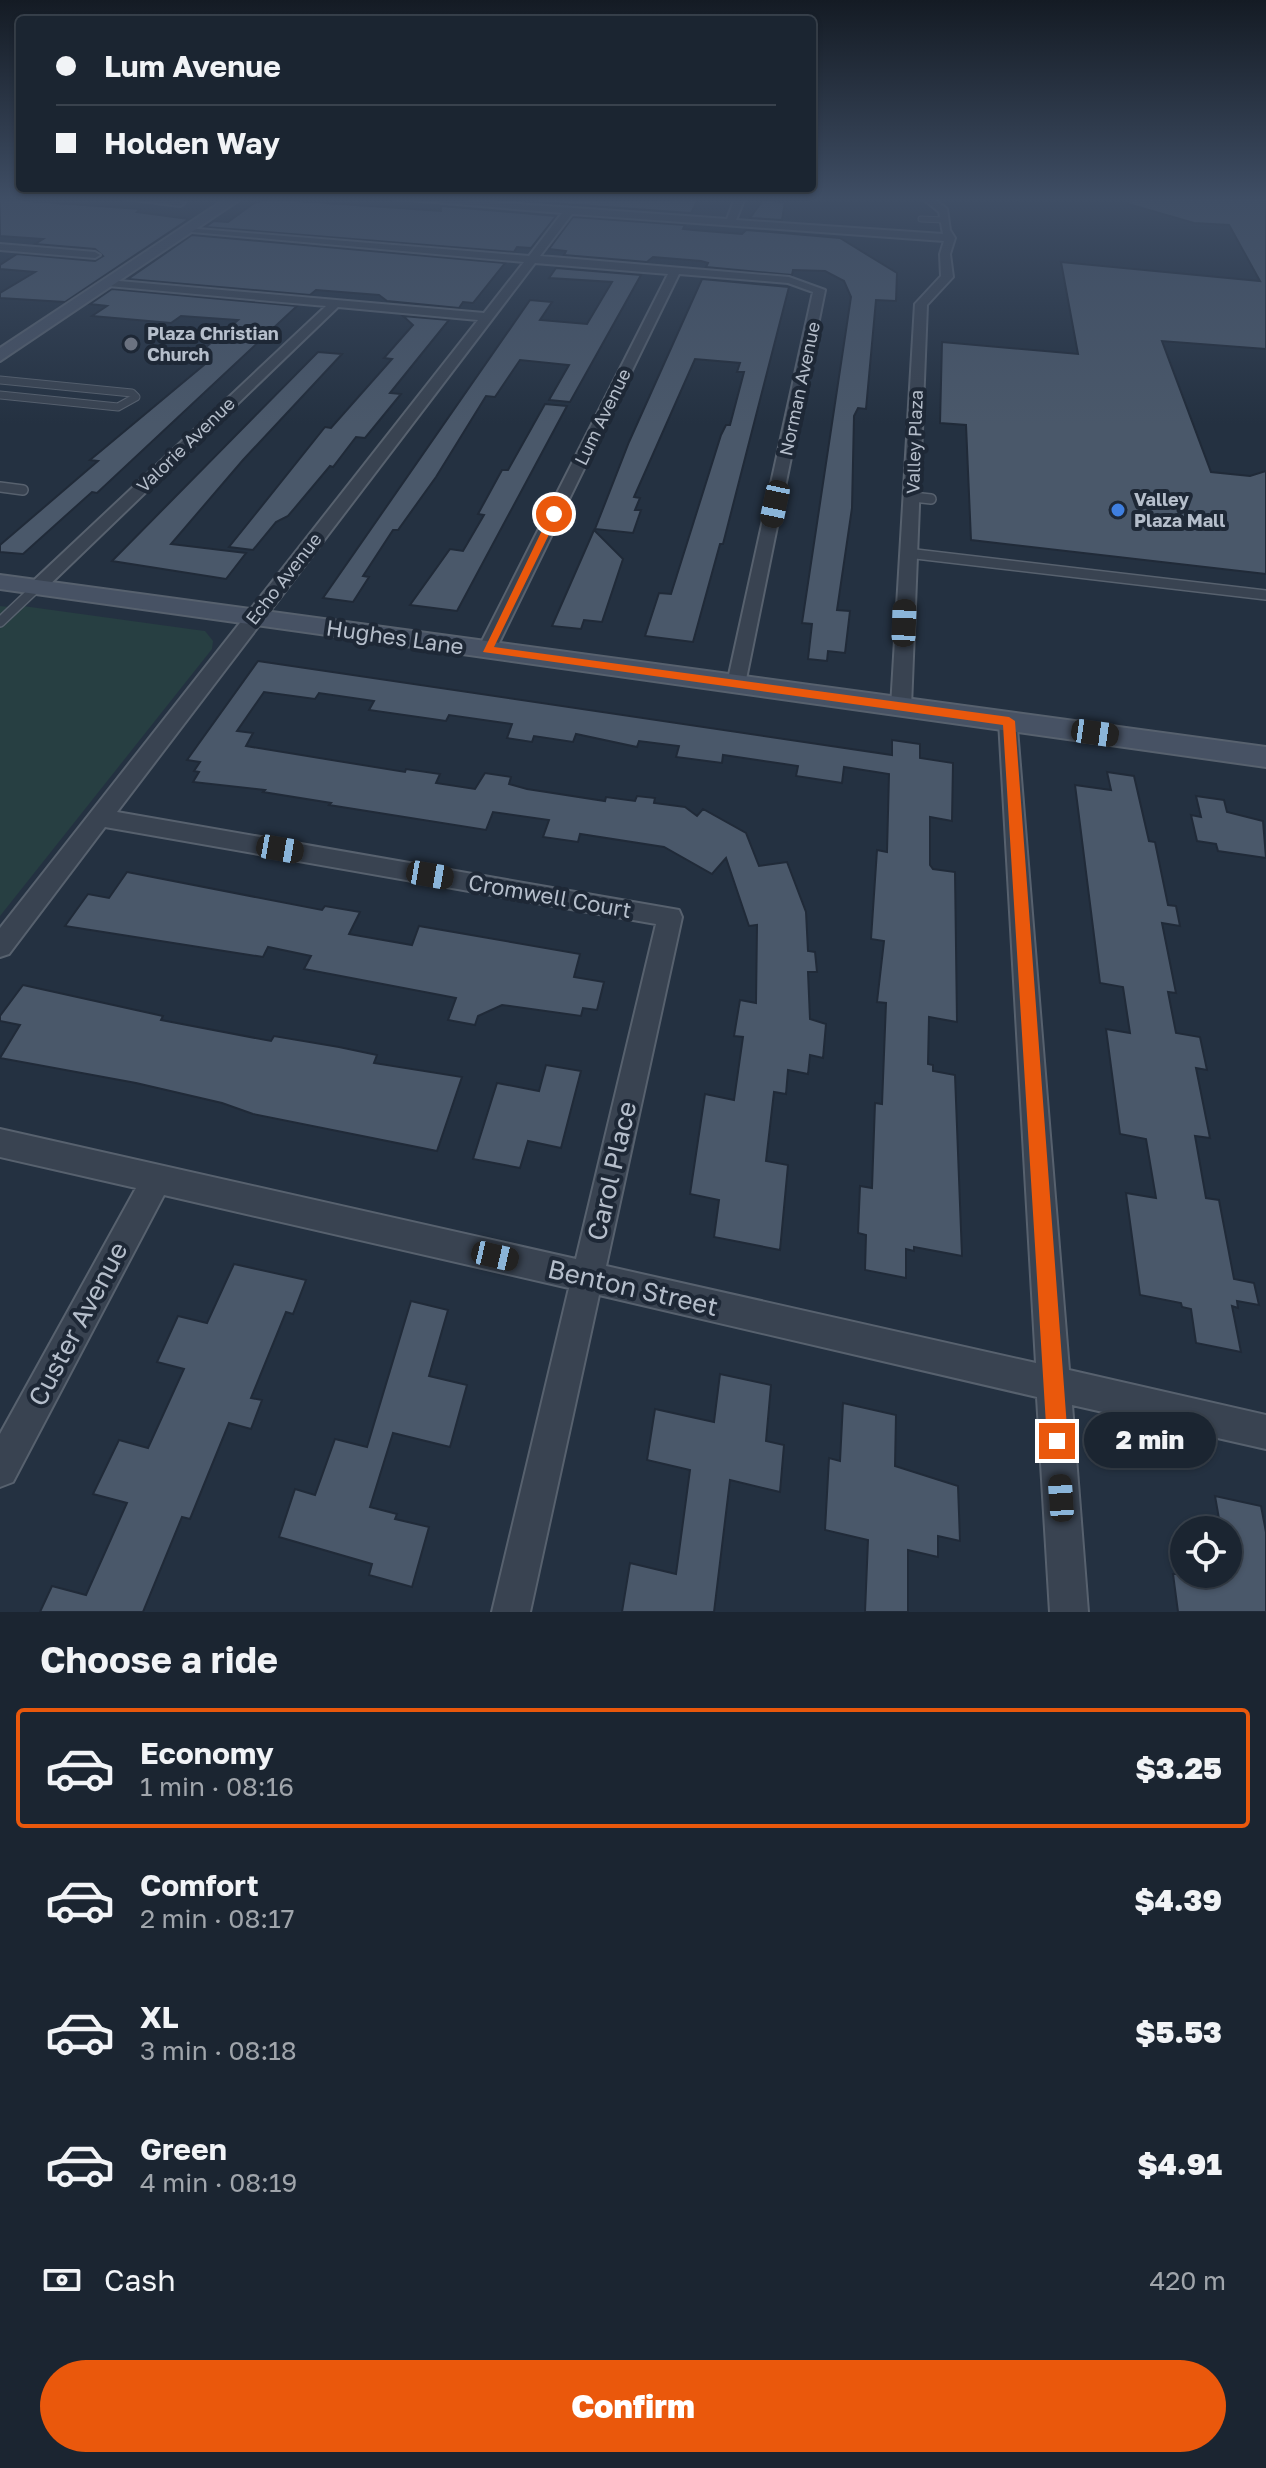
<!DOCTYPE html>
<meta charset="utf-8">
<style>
:root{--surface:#1b2531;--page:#242d39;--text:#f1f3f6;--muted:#a0a5ab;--line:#39424d;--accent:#ea580c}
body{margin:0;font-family:"Golos Text",sans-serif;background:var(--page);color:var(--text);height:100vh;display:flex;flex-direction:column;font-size:30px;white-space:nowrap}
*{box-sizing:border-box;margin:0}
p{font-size:26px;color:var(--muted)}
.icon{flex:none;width:44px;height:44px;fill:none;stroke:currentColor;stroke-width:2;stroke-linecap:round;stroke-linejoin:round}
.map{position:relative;height:1612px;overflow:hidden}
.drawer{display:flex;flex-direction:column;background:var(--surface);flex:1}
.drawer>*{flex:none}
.banner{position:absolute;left:16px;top:16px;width:800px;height:176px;border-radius:8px;box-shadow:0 2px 6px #0004,0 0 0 2px var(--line);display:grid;align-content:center;height:176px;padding:0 40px;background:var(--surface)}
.controls{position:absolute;left:1170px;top:1516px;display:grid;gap:16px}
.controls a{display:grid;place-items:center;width:72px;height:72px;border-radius:50%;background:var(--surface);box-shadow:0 2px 6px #0004,0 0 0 2px var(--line);font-size:40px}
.end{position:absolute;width:36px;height:36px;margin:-18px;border:10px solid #ea580c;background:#fff;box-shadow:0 0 0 4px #fff}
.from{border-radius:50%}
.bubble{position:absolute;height:56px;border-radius:28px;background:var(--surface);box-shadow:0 2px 6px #0004,0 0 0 2px var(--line);font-size:26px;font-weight:800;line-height:56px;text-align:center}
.car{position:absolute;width:24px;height:48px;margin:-24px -12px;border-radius:10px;box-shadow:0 0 6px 2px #0007;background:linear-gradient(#222 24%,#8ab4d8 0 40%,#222 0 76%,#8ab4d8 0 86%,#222 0)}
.banner b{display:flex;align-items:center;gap:28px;height:76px;font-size:30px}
.banner b+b{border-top:2px solid var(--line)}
.banner i{width:20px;height:20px;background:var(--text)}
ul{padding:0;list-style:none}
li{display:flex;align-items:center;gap:24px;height:120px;margin:0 16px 12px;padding:0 24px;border:4px solid transparent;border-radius:8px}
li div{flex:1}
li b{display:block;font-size:30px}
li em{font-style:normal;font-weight:800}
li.active{border-color:var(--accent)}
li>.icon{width:72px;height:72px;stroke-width:1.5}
h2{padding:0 40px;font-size:36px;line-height:96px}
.pay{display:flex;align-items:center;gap:20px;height:88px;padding:0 40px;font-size:30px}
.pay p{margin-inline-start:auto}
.cta{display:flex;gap:16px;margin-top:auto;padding:16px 40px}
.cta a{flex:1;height:92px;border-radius:48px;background:var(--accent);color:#fff;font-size:32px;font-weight:800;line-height:92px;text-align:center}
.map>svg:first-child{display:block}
</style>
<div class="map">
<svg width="1266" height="1612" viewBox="0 0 1266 1612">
<rect width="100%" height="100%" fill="#243141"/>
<path fill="#273f42" d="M0 606 9 607 6 611 23 606 197 630 205 631 213 641 212 649 0 916Z"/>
<g fill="#4a586a" stroke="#202a38" stroke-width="2">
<path d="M481 198 657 200 699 198 691 213Z"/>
<path d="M1129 198H1266V349L1162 341 1211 472 1250 476 1266 471V574L971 540 966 425 940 423 942 342 1078 354 1061 262 1260 281 1229 225 1194 223 1128 204Z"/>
<path d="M0 199 140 209 137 212 189 219 65 302 0 298V293L35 272 0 269V265L17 254 95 261 103 256 95 249 35 244 43 239 0 236Z"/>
<path d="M269 199 441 211V206L556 216 531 248 517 247 514 252 205 227 214 221 228 222 254 203Z"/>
<path d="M763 200 785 202 782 220 750 218Z"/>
<path d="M573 217 685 225 683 229 693 230 742 234 746 230 840 238 897 273 896 301 876 300 866 409 858 408 854 416 852 508 837 610 850 611 845 653 828 651 827 661 808 659 812 624 802 623 851 297 844 281 825 271 793 270 792 275 706 267 708 263 701 261 653 257 647 262 564 255 566 251 549 249Z"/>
<path d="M192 235 505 263 473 303 463 302 459 308 387 301 379 295 316 290 310 295 128 279Z"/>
<path d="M556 268 641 275 570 402 549 400 569 365 520 360 495 397 486 396 436 477 398 530H393L363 576 369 577 353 602 323 598 530 300 552 302 540 320 587 324 612 282 549 278Z"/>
<path d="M702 279 789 287 723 544H720L693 642 645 636 659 593 671 594 721 435 726 425H730L744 372H737L740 363 695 359 634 497 640 498 635 510H641L633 533 595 529 629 442Z"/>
<path d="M112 289 297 306 97 493 92 492 23 554 0 552V545L98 461 90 460 210 360 193 358 238 320 181 316 171 323 92 316 107 306 90 304Z"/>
<path d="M403 316 449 320 390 393 401 394 365 438 356 437 333 467 330 466 288 516 276 522 253 550 229 547 325 427 331 428 392 359 384 358 413 325Z"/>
<path d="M318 352 342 354 243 460 171 544 246 553 226 579 112 561Z"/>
<path d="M545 404 567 406 457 611 410 605 450 549 463 551 484 515 478 514 502 470H508Z"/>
<path d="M594 530 623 559 602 622 584 620 581 629 552 626Z"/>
<path d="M258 661 892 755V740L920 744V758L953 763 952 821 930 817V865L933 869 955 872 957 1022 929 1017 928 1064 933 1065V1071L955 1075 962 1256 914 1247V1251L906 1249V1278L865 1270 866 1235 858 1233 860 1186 872 1188 875 1103 882 1104 886 1003 877 1002 884 941 871 939 877 850 887 852 889 774 844 767 842 783 796 776 798 766 723 755 722 763 676 757 679 746 639 741 637 747 576 734 573 742 534 736 532 742 507 738 512 724 449 715 446 721 369 710 374 701 319 693 315 699 264 692 237 731 253 733 246 746 405 772 406 769 440 774 436 783 475 789 485 773 511 777 509 784 527 789 605 801 606 797 635 801 637 796 655 798 654 803 685 807 697 816 703 809 746 833 759 866 787 862 806 912 808 951 815 952 817 972H808L810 1019 826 1024 823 1058 810 1055 808 1074 788 1070 786 1094 774 1092 766 1161 788 1165 780 1250 714 1237 719 1200 690 1194 705 1094 734 1100 743 1037 734 1036 740 1000 756 1003 757 925 749 926 726 858 712 874 664 847 580 834 578 842 543 837 549 820 493 812 486 830 329 805 331 803 263 792 265 790 193 782 199 772 194 771 200 762 187 760Z"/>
<path d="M1107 772 1134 776 1149 841 1155 842 1168 905 1176 906 1180 926 1162 923 1176 993 1168 992 1176 1033 1200 1037 1207 1070 1196 1068 1210 1138 1195 1136 1206 1198 1219 1200 1234 1279 1254 1283 1259 1305 1237 1301 1238 1308 1232 1306 1241 1352 1196 1343 1191 1309 1182 1307 1181 1303 1140 1295 1126 1193 1156 1198 1146 1139 1120 1134 1106 1029 1130 1033 1123 987 1100 983 1075 785 1111 790Z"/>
<path d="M1196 796 1224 800 1227 812 1263 821 1266 858 1218 851 1216 844 1197 841 1191 815 1201 817Z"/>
<path d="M127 872 322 910 325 906 360 912 349 934 412 945 419 926 580 954 574 977 604 982 597 1010 583 1008 581 1016 502 1005 478 1016 475 1025 448 1020 456 998 304 969 311 956 268 947 263 957 65 926 88 894 109 898Z"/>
<path d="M23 985 163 1016 161 1020 271 1041 274 1036 339 1047 377 1055 374 1063 462 1077 437 1151 253 1114 222 1103 136 1083 0 1058 20 1025 0 1021V1016Z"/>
<path d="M546 1065 581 1071 561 1148 528 1141 520 1168 473 1159 497 1083 539 1091Z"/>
<path d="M234 1264 306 1280 293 1314 286 1312 251 1398 262 1400 251 1429 229 1423 190 1519 182 1517 143 1612H40L52 1586 86 1595 127 1503 93 1494 119 1440 148 1448 184 1369 157 1362 178 1316 207 1323Z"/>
<path d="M411 1301 448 1310 429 1376 467 1385 450 1447 393 1433 370 1507 397 1514 395 1519 429 1527 412 1587 369 1575 372 1564 279 1537 295 1489 315 1495 335 1439 367 1447Z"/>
<path d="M720 1374 771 1385 766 1441 784 1445 780 1492 730 1480 714 1612H622L630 1563 676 1574 690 1470 647 1460 655 1409 714 1422Z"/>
<path d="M843 1403 896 1415 895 1466 958 1486 960 1541 938 1536V1557L908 1550V1612H865L868 1540 825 1530 829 1458 840 1461Z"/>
<path d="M1215 1496 1261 1506 1266 1532V1612H1178L1173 1574H1228V1530H1221Z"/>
</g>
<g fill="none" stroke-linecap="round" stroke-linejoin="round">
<g stroke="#57616e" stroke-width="7">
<path id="lane-far2" d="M921 219 945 220"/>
</g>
<g stroke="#57616e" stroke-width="9">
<path id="lane-far1" d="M0 380 132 393 136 397 118 407 0 395"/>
</g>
<g stroke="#57616e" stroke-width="12">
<g id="lane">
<path d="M0 487 23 490"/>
<path d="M913 497 931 499"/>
<path d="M907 553 1266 595"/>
<path d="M0 622 37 587"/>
</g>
</g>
<g stroke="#57616e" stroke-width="4">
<g id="street">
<path d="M118 198H159L185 203 180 206Z"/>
<path d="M385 198H435L727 219 735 198H745L736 220 943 234 939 212 922 198H933L947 209 950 230 955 238 950 254 953 277 927 305 911 707 901 714 891 707 915 304 941 276 940 254 944 241 572 214 540 256 789 277 825 290 744 689 737 690 727 684 813 292 788 283 679 274 496 649 487 655 478 649 668 274 535 263 117 812 679 910 682 917 606 1266 1036 1363 999 721 1009 714 1016 716 1069 1370 1266 1415V1449L1072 1405 1088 1612H1050L1037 1397 599 1295 530 1612H492L569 1288 164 1195 13 1482 0 1487V1434L136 1188 0 1157V1129L576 1259 656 924 105 827 9 954 0 957V928L478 320 338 307 43 591H31V583L326 306 108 286 102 283 108 280 484 313 524 262 181 231 186 228 529 256 562 213Z"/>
<path d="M0 244 95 252 100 255 95 258 0 250Z"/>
</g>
</g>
<g stroke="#57616e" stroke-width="4">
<g id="secondary">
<path d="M227 198H242L0 361V348Z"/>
<path d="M0 575 1266 747V767L0 589Z"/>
</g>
</g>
<use href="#lane-far2" stroke="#394351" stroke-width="5"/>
<use href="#lane-far1" stroke="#394351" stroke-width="7"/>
<use href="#lane" stroke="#394351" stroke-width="9"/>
<use href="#street" fill="#394351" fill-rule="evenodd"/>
<use href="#secondary" fill="#475264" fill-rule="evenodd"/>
</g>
<linearGradient id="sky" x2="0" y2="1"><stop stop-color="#141b24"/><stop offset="0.47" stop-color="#3f4e65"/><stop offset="1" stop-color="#3f4e65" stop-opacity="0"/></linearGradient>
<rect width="1266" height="424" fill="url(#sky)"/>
<path fill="#ea580c" d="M554 511 559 514 494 647 1009 717 1015 721 1068 1441 1064 1448 1057 1451 1050 1448 1047 1441 1003 725 483 652 550 514Z"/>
<circle fill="#6b7280" stroke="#1e2836" stroke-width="3" cx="131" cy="344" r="8"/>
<circle fill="#3f7fe0" stroke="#1e2836" stroke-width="3" cx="1118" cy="510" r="8"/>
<g text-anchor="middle" stroke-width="8" stroke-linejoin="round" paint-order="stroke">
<g font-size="18" font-weight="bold" fill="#b5becb" stroke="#1e2836" text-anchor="start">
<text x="147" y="340">Plaza Christian<tspan x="147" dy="21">Church</tspan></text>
<text x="1134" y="506">Valley<tspan x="1134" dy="21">Plaza Mall</tspan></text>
</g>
<g font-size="18" fill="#b5becb" stroke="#1e2836">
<text transform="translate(800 389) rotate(-78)" y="6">Norman Avenue</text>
<text transform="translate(603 417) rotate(-64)" y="6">Lum Avenue</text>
<text transform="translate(915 442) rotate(-88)" y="6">Valley Plaza</text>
<text transform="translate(186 445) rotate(-44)" y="6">Valorie Avenue</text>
<text transform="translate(284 579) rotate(-52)" y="6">Echo Avenue</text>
</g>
<g font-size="22" fill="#b5becb" stroke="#1e2836">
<text transform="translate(395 637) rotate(8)" y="8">Hughes Lane</text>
<text transform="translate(550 896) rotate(10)" y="8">Cromwell Court</text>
</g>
<g font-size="26" fill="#b5becb" stroke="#1e2836">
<text transform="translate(612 1171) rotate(-77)" y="9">Carol Place</text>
<text transform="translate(633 1288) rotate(13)" y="9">Benton Street</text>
<text transform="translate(78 1324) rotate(-62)" y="9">Custer Avenue</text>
</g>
</g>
</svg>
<div class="controls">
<a><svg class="icon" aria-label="locate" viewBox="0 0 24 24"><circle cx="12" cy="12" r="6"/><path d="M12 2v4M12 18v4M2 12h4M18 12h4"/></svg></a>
</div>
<i class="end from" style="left:554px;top:514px"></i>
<i class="end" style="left:1057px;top:1441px"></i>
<div class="bubble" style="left:1084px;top:1412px;width:132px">2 min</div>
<i class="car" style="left:775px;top:504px;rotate:192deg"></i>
<i class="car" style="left:904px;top:623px;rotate:2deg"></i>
<i class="car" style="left:1095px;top:733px;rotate:98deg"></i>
<i class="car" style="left:280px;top:849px;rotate:100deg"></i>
<i class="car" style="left:430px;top:875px;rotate:100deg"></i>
<i class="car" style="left:495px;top:1256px;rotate:103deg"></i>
<i class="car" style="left:1061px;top:1498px;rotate:356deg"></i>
<div class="banner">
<b><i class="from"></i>Lum Avenue</b>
<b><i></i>Holden Way</b>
</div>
</div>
<section class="drawer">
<h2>Choose a ride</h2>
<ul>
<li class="active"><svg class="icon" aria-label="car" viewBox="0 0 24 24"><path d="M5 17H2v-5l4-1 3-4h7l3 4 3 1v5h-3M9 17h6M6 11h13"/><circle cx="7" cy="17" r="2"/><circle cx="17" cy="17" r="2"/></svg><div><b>Economy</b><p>1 min · 08:16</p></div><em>$3.25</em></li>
<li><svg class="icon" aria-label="car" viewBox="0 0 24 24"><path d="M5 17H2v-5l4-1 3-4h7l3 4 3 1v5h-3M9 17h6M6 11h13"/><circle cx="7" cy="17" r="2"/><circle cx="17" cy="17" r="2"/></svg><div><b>Comfort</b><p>2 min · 08:17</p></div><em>$4.39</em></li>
<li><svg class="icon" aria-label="car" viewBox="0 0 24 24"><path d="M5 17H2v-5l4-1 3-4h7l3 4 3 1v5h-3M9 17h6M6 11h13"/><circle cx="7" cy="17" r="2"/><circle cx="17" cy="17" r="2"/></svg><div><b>XL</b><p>3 min · 08:18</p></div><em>$5.53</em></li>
<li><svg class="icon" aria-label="car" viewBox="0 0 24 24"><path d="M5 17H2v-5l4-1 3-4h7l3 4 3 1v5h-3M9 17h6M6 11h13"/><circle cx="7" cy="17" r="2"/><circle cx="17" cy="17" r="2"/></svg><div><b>Green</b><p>4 min · 08:19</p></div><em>$4.91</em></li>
</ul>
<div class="pay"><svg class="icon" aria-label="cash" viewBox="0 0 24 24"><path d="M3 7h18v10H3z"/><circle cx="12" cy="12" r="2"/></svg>Cash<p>420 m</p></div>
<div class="cta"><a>Confirm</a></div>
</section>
